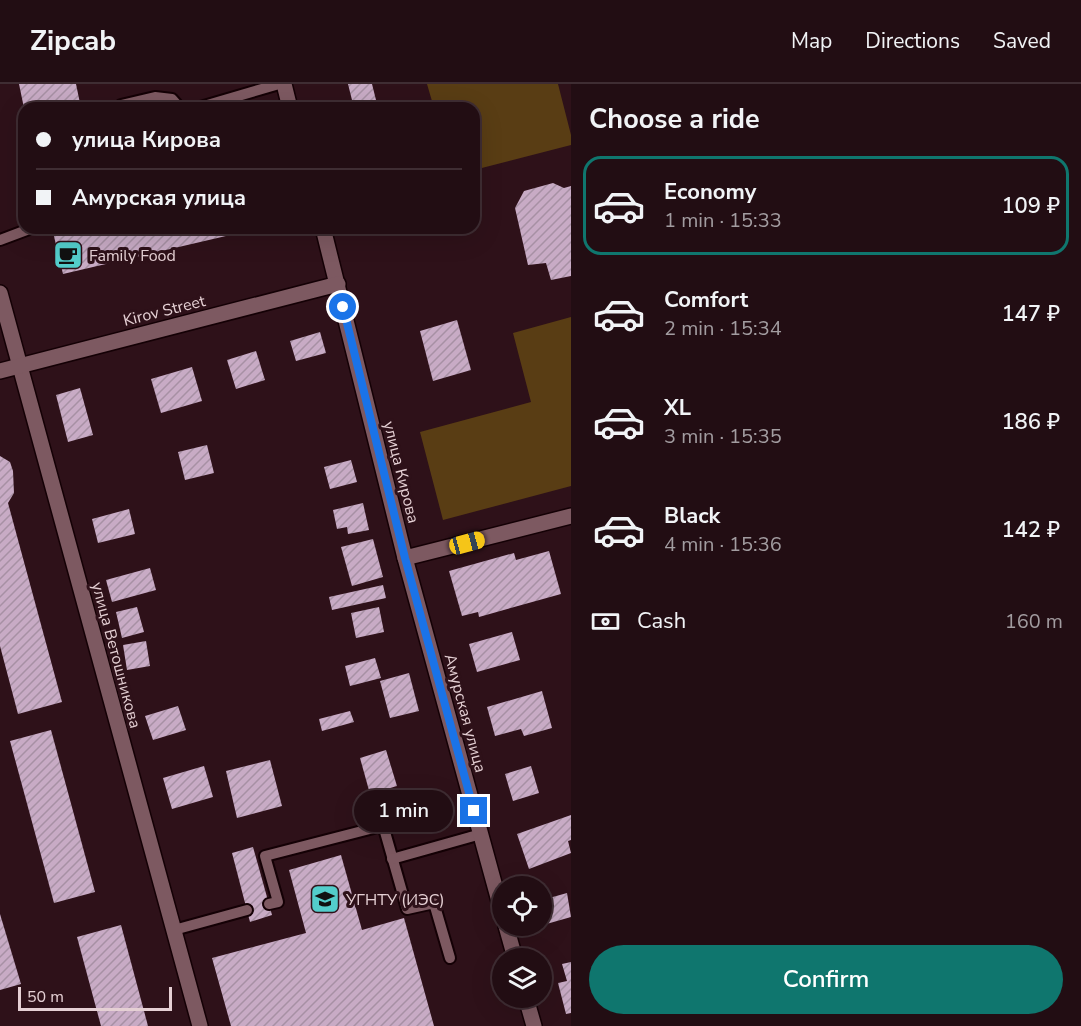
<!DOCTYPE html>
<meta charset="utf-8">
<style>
:root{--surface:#220d13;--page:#2e1b21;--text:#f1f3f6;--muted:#a29ca0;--line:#3f2d33;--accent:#0f766e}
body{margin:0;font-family:"Nunito Sans",sans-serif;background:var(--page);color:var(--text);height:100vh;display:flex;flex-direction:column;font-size:22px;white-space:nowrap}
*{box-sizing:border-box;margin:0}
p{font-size:20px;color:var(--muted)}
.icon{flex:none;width:33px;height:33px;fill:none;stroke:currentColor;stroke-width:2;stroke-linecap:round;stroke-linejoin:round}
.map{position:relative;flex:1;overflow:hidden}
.side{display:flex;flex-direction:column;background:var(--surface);width:510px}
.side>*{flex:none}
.top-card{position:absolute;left:18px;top:18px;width:462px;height:132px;border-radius:18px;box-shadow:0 6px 24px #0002,0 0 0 2px var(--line);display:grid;align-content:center;height:132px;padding:0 18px;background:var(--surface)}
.controls{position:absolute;left:492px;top:792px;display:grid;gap:12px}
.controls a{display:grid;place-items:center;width:60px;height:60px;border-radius:50%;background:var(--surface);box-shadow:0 6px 24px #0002,0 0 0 2px var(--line);font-size:30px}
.scale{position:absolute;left:18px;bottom:15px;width:154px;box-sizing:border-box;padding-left:6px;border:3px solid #e5d0d4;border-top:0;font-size:16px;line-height:21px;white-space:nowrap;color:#e5d0d4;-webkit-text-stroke:4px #2e1119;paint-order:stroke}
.end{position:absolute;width:27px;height:27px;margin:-14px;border:8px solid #1a73e8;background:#fff;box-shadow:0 0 0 3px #fff}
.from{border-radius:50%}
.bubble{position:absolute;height:42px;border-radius:21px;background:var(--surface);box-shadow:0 6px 24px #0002,0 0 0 2px var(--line);font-size:20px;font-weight:600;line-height:42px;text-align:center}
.car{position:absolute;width:18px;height:36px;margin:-18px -9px;border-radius:8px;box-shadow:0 0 4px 2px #0007;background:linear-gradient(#f5c518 24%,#345 0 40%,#f5c518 0 76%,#345 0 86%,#f5c518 0)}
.top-card b{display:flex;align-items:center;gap:21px;height:57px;font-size:22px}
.top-card b+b{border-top:2px solid var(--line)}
.top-card i{width:15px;height:15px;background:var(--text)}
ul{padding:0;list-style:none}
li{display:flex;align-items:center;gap:18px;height:99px;margin:0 12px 9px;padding:0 6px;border:3px solid transparent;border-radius:18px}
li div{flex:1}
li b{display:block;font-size:22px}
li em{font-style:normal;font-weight:600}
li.current{border-color:var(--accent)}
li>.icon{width:54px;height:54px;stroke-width:1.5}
h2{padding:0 18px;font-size:27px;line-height:72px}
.pay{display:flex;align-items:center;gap:15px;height:66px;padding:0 18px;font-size:22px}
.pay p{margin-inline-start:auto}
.button{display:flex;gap:12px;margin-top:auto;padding:12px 18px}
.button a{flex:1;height:69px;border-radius:36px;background:var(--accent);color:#fff;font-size:24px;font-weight:600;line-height:69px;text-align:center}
header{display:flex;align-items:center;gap:36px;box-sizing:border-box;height:84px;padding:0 30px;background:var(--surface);border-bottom:2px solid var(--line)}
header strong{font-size:28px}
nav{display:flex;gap:33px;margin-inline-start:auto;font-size:21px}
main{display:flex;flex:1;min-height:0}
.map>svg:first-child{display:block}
</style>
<header>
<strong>Zipcab</strong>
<nav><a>Map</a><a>Directions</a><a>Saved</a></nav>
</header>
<main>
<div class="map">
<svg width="571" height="942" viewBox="0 0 571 942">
<defs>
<pattern id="building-hatch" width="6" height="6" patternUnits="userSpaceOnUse" patternTransform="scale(1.5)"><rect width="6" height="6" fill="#c8abc5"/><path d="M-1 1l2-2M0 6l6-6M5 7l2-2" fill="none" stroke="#a790a4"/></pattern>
</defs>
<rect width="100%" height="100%" fill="#2e1119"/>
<g fill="#593d14">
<path d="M427 0H558L571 51V61L474 86V24H434Z"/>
<path d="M571 233V402L443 436 420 348 531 318 513 249Z"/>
</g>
<g fill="url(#building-hatch)">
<path d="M19 0H76L81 24H24Z"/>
<path d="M348 0H372L378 24H354Z"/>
<path d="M553 99 564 104 571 102V192L551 196 546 179 528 181 515 124 524 107Z"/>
<path d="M52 144H256V145L63 190Z"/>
<path d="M457 236 471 286 433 297 420 247Z"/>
<path d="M320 248 326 269 296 277 290 257Z"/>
<path d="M256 267 265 296 236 305 227 276Z"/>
<path d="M192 283 202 317 161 329 151 295Z"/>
<path d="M80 304 93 351 68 358 56 311Z"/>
<path d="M207 361 214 389 185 396 178 368Z"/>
<path d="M0 372 10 378 13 387 14 409 8 419 62 618 18 630 0 562Z"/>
<path d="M351 376 357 398 330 405 324 383Z"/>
<path d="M363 419 369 446 348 450 347 443 337 445 333 426Z"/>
<path d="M129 425 135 450 98 459 92 435Z"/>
<path d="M373 455 383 493 352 502 341 463Z"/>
<path d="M549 467 561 510 479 533 478 528 462 532 449 487 514 469 516 476Z"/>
<path d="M150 484 156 506 112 518 106 496Z"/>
<path d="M383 501 386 514 332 526 329 513Z"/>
<path d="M137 523 144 548 122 554 116 528Z"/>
<path d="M379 523 384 548 356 554 351 529Z"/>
<path d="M512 548 520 576 477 588 469 560Z"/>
<path d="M146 557 150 582 127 586 123 561Z"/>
<path d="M375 574 381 594 350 602 345 582Z"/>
<path d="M409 589 419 627 390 634 380 597Z"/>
<path d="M542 607 552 644 524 652 521 645 495 652 487 623Z"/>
<path d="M178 622 186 646 153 656 145 632Z"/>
<path d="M350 627 354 638 322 647 319 635Z"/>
<path d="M51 646 95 808 54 819 10 657Z"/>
<path d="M386 666 397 702 370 710 360 674Z"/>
<path d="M270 676 282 722 237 734 226 687Z"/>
<path d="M204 682 213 713 172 725 163 694Z"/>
<path d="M531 682 539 709 513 717 505 690Z"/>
<path d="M571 731V756L568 757 571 769 529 785 517 750Z"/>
<path d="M253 763 272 831 250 838 232 769Z"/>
<path d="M341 771 362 846 404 834 434 942H231L212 874 306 849 289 786Z"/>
<path d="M567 809 571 833 543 841 542 816Z"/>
<path d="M0 830 21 900 0 906Z"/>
<path d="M121 841 148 942H101L77 853Z"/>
<path d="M571 878V929L566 930 558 899 567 897 562 880Z"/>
</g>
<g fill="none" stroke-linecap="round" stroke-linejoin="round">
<g stroke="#140005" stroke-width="14">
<g id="service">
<path d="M119 24 121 21 155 13 172 15 180 24"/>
<path d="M197 24 279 0"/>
<path d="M0 156 32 144"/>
<path d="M383 741 407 825 434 819 450 874"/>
<path d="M392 775 481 750"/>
<path d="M269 820 278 818 265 772 428 730"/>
<path d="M174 846 247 826"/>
</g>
</g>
<g stroke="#140005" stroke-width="18">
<g id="minor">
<path d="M0 209 200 942"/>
<path d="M405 474 502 828"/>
<path d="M506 842 515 874"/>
<path d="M526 914 534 942"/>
</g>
</g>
<g stroke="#140005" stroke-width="18">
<g id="tertiary">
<path d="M284 0 290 24"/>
<path d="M323 144 405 474 571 432"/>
<path d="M0 287 338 200"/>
</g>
</g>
<use href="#service" stroke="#7d5961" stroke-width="10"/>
<use href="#minor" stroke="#7d5961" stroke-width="15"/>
<use href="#tertiary" stroke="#7d5961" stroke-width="15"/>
</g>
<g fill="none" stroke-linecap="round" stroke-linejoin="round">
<path stroke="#1a73e8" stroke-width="8" d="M343 223 405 474 474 727"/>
</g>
<defs>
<g id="cafe-square" transform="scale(1.5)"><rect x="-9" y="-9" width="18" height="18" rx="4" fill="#53cdcb" stroke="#2e1119"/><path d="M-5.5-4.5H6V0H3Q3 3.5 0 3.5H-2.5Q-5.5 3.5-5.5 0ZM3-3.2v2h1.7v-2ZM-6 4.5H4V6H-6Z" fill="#111"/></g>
<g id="university-square" transform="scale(1.5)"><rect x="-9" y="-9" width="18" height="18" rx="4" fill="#53cdcb" stroke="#2e1119"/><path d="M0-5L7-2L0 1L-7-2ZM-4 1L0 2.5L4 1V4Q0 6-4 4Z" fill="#111"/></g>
</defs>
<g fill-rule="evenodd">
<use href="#cafe-square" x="68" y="171"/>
<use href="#university-square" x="325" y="815"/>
</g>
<g text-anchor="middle" stroke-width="6" stroke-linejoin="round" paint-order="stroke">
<g font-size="16" fill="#e5d0d4" stroke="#2e1119" text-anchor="start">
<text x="89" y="177">Family Food</text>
<text x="346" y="821">УГНТУ (ИЭС)</text>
</g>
<g font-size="16" fill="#e5d0d4" stroke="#2e1119">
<text transform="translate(164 226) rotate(-14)" y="6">Kirov Street</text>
<text transform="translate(402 388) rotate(76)" y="6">улица Кирова</text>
<text transform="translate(117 571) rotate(75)" y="6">улица Ветошникова</text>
<text transform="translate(466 629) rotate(75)" y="6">Амурская улица</text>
</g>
</g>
</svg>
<div class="controls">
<a><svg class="icon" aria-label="locate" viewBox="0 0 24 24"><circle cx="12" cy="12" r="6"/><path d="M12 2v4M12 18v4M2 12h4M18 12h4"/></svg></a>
<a><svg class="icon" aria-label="layers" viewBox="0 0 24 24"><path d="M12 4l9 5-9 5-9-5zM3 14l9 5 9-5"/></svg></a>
</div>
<div class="scale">50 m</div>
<i class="end from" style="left:343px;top:223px"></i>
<i class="end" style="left:474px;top:727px"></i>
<div class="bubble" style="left:354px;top:706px;width:99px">1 min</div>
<i class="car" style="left:467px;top:459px;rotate:75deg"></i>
<div class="top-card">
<b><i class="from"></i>улица Кирова</b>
<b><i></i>Амурская улица</b>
</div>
</div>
<section class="side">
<h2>Choose a ride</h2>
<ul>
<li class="current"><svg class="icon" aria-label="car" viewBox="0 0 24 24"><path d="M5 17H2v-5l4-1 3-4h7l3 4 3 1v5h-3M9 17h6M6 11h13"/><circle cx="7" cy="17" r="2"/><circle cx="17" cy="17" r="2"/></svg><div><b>Economy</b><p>1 min · 15:33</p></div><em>109 ₽</em></li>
<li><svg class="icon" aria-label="car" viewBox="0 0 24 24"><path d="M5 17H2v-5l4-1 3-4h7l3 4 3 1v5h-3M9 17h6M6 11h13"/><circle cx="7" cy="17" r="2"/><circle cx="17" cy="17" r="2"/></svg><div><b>Comfort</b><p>2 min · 15:34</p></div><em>147 ₽</em></li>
<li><svg class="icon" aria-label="car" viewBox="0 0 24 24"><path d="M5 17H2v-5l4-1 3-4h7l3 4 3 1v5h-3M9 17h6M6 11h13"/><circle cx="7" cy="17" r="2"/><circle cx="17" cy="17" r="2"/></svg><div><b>XL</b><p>3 min · 15:35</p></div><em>186 ₽</em></li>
<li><svg class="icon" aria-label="car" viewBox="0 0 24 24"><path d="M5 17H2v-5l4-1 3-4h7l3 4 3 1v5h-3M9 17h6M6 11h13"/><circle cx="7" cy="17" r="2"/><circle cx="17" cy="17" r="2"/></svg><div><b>Black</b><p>4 min · 15:36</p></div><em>142 ₽</em></li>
</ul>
<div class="pay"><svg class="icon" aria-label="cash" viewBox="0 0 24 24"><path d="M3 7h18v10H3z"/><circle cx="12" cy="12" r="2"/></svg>Cash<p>160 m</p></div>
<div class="button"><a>Confirm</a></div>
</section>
</main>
